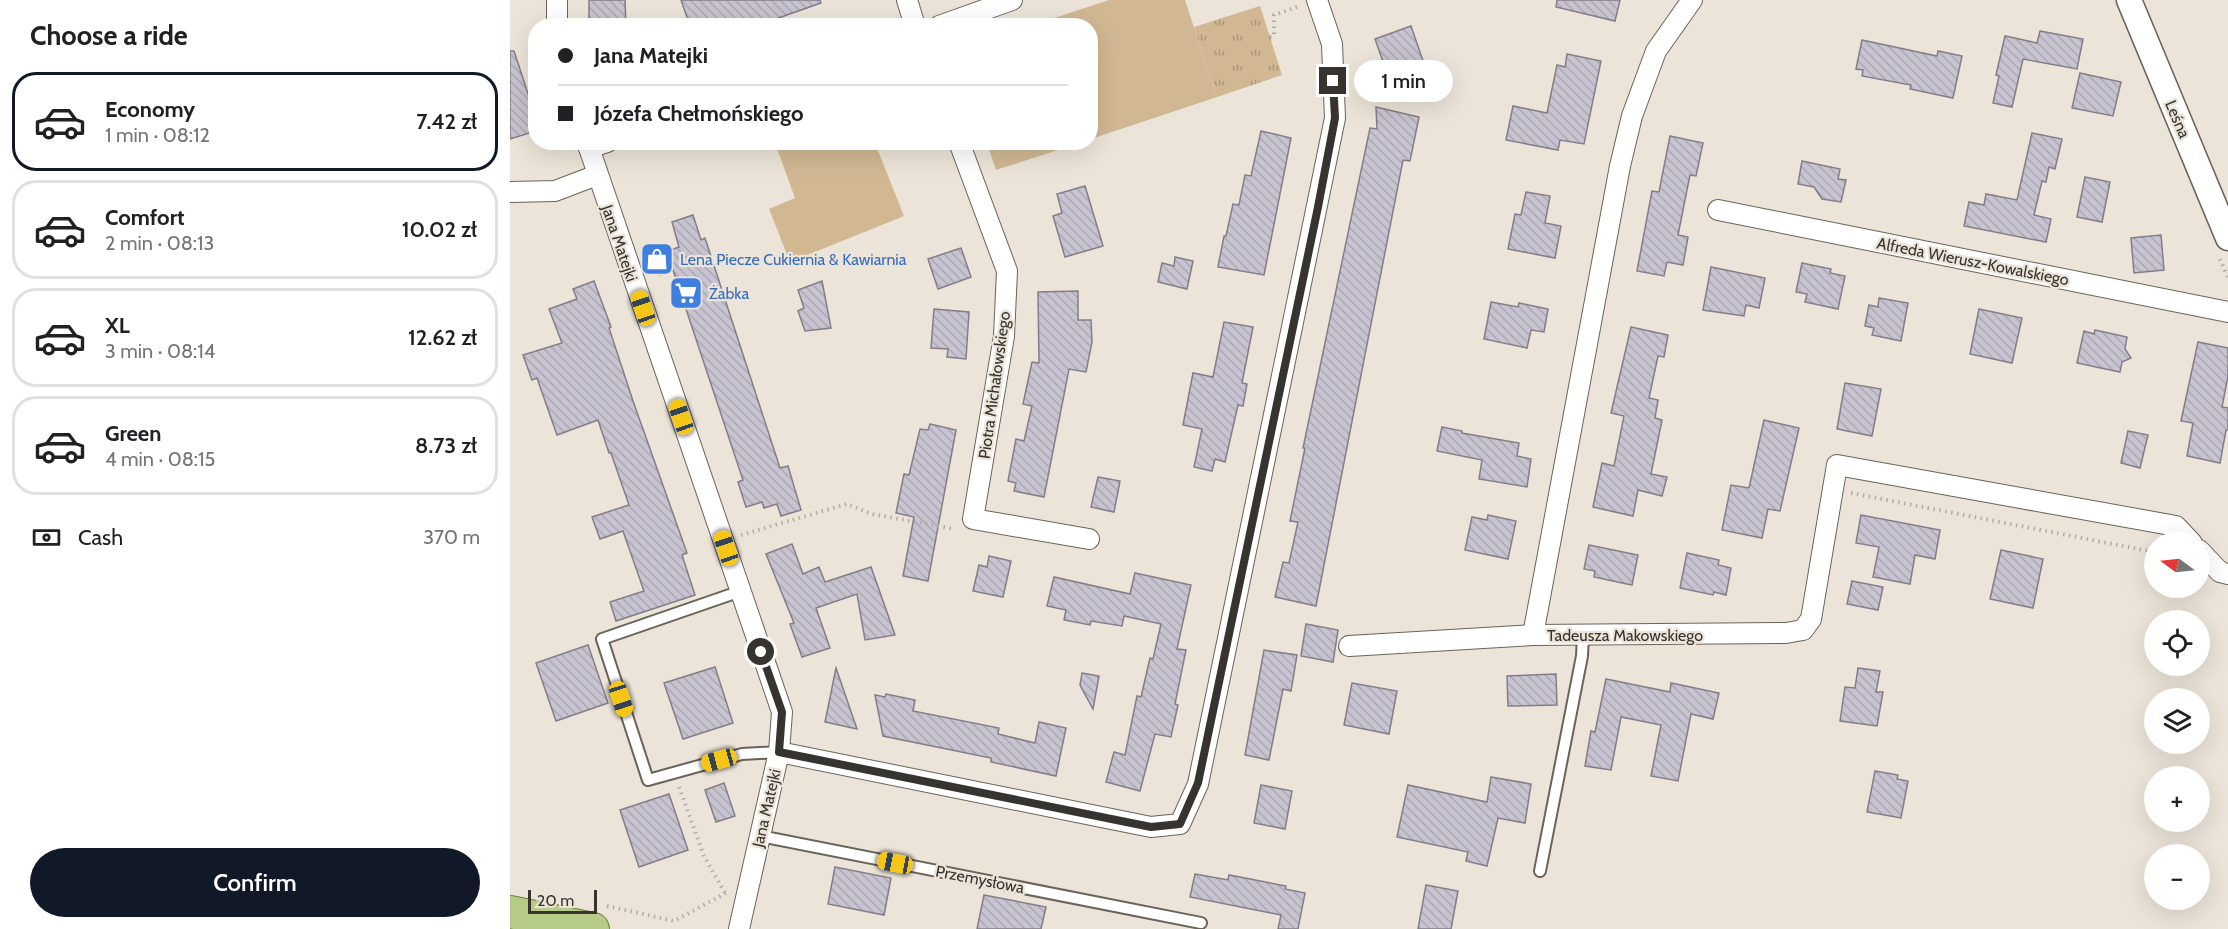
<!DOCTYPE html>
<meta charset="utf-8">
<style>
:root{--surface:#fff;--page:#f6f6f6;--text:#202124;--muted:#757577;--line:#e0e0e0;--accent:#111827}
body{margin:0;font-family:Cabin,sans-serif;background:var(--page);color:var(--text);height:100vh;display:flex;flex-direction:column;font-size:22px;white-space:nowrap}
*{box-sizing:border-box;margin:0}
p{font-size:20px;color:var(--muted)}
.icon{flex:none;width:33px;height:33px;fill:none;stroke:currentColor;stroke-width:2;stroke-linecap:round;stroke-linejoin:round}
.map{position:relative;flex:1;overflow:hidden}
.details{display:flex;flex-direction:column;background:var(--surface);width:510px}
.details>*{flex:none}
.banner{position:absolute;left:18px;top:18px;width:570px;height:132px;border-radius:24px;box-shadow:0 6px 24px #0002;display:grid;align-content:center;height:132px;padding:0 30px;background:var(--surface)}
.needle{width:39px;rotate:285deg}
.fabs{position:absolute;left:1634px;top:532px;display:grid;gap:12px}
.fabs a{display:grid;place-items:center;width:66px;height:66px;border-radius:50%;background:var(--surface);box-shadow:0 6px 24px #0002;font-size:30px}
.scale{position:absolute;left:18px;bottom:15px;width:69px;box-sizing:border-box;padding-left:6px;border:3px solid #37342f;border-top:0;font-size:16px;line-height:21px;white-space:nowrap;color:#37342f;-webkit-text-stroke:4px #ece4d8;paint-order:stroke}
.end{position:absolute;width:27px;height:27px;margin:-14px;border:8px solid #37342f;background:#fff;box-shadow:0 0 0 3px #fff}
.from{border-radius:50%}
.bubble{position:absolute;height:42px;border-radius:21px;background:var(--surface);box-shadow:0 6px 24px #0002;font-size:20px;font-weight:600;line-height:42px;text-align:center}
.car{position:absolute;width:18px;height:36px;margin:-18px -9px;border-radius:8px;box-shadow:0 0 4px 2px #0007;background:linear-gradient(#f5c518 24%,#345 0 40%,#f5c518 0 76%,#345 0 86%,#f5c518 0)}
.banner b{display:flex;align-items:center;gap:21px;height:57px;font-size:22px}
.banner b+b{border-top:2px solid var(--line)}
.banner i{width:15px;height:15px;background:var(--text)}
ul{padding:0;list-style:none}
li{display:flex;align-items:center;gap:18px;height:99px;margin:0 12px 9px;padding:0 18px;border:3px solid var(--line);border-radius:24px}
li div{flex:1}
li b{display:block;font-size:22px}
li em{font-style:normal;font-weight:600}
li.current{border-color:var(--accent)}
li>.icon{width:54px;height:54px;stroke-width:1.5}
h2{padding:0 30px;font-size:27px;line-height:72px}
.pay{display:flex;align-items:center;gap:15px;height:66px;padding:0 30px;font-size:22px}
.pay p{margin-inline-start:auto}
.action{display:flex;gap:12px;margin-top:auto;padding:12px 30px}
.action a{flex:1;height:69px;border-radius:36px;background:var(--accent);color:#fff;font-size:24px;font-weight:600;line-height:69px;text-align:center}
main{display:flex;flex:1;min-height:0}
.map>svg:first-child{display:block}
</style>
<main>
<section class="details">
<h2>Choose a ride</h2>
<ul>
<li class="current"><svg class="icon" aria-label="car" viewBox="0 0 24 24"><path d="M5 17H2v-5l4-1 3-4h7l3 4 3 1v5h-3M9 17h6M6 11h13"/><circle cx="7" cy="17" r="2"/><circle cx="17" cy="17" r="2"/></svg><div><b>Economy</b><p>1 min · 08:12</p></div><em>7.42 zł</em></li>
<li><svg class="icon" aria-label="car" viewBox="0 0 24 24"><path d="M5 17H2v-5l4-1 3-4h7l3 4 3 1v5h-3M9 17h6M6 11h13"/><circle cx="7" cy="17" r="2"/><circle cx="17" cy="17" r="2"/></svg><div><b>Comfort</b><p>2 min · 08:13</p></div><em>10.02 zł</em></li>
<li><svg class="icon" aria-label="car" viewBox="0 0 24 24"><path d="M5 17H2v-5l4-1 3-4h7l3 4 3 1v5h-3M9 17h6M6 11h13"/><circle cx="7" cy="17" r="2"/><circle cx="17" cy="17" r="2"/></svg><div><b>XL</b><p>3 min · 08:14</p></div><em>12.62 zł</em></li>
<li><svg class="icon" aria-label="car" viewBox="0 0 24 24"><path d="M5 17H2v-5l4-1 3-4h7l3 4 3 1v5h-3M9 17h6M6 11h13"/><circle cx="7" cy="17" r="2"/><circle cx="17" cy="17" r="2"/></svg><div><b>Green</b><p>4 min · 08:15</p></div><em>8.73 zł</em></li>
</ul>
<div class="pay"><svg class="icon" aria-label="cash" viewBox="0 0 24 24"><path d="M3 7h18v10H3z"/><circle cx="12" cy="12" r="2"/></svg>Cash<p>370 m</p></div>
<div class="action"><a>Confirm</a></div>
</section>
<div class="map">
<svg width="1718" height="929" viewBox="0 0 1718 929">
<defs>
<pattern id="park-tufts" width="24" height="20" patternUnits="userSpaceOnUse" patternTransform="scale(1.5)"><rect width="24" height="20" fill="#d1b893"/><path d="M3 7l-1-3M5 7V3M7 7l1-3M15 17l-1-3M17 17v-4M19 17l1-3" fill="none" stroke="#aa9678"/></pattern>
<pattern id="building-back-hatch" width="6" height="6" patternUnits="userSpaceOnUse" patternTransform="scale(1.5)"><rect width="6" height="6" fill="#c8c3d0"/><path d="M-1 5l2 2M0 0l6 6M5-1l2 2" fill="none" stroke="#aca8b3"/></pattern>
</defs>
<rect width="100%" height="100%" fill="#ece4d8"/>
<path fill="url(#park-tufts)" d="M750 6 772 75 707 97 684 27Z"/>
<g fill="#d1b893">
<path d="M599 0H675L707 97 581 139 580 26 523 25Z"/>
<path d="M265 143H365L394 216 280 262 259 209 285 198Z"/>
<path d="M477 143V142L570 143 486 170Z"/>
</g>
<g fill="url(#building-back-hatch)" stroke="#827d88" stroke-width="1.5">
<path d="M79 0H115L116 26 79 24Z"/>
<path d="M171 0H310L311 3 257 22 258 26H180Z"/>
<path d="M1047 0H1110L1105 21 1046 7Z"/>
<path d="M901 26 922 87 883 90 865 39Z"/>
<path d="M1530 31 1573 39 1567 69 1513 59 1502 107 1483 103 1489 76 1486 75 1495 36 1527 43Z"/>
<path d="M1352 40 1427 56 1428 51 1452 56 1443 98 1400 89 1401 85 1352 76 1353 70 1346 69Z"/>
<path d="M0 51H4L26 118V131L0 139Z"/>
<path d="M1057 54 1091 61 1074 144 1050 140 1048 150 996 140 1003 106 1037 113 1047 65 1055 67Z"/>
<path d="M1570 73 1611 82 1603 116 1562 108Z"/>
<path d="M866 107 909 117 900 161 893 160 806 606 765 597 773 562 779 563 788 522 780 521 795 448H793L860 128 867 129Z"/>
<path d="M751 131 781 138 754 275 708 267 714 236H716L723 204 729 205 735 175 741 176Z"/>
<path d="M1522 133 1552 139 1545 169 1539 167 1536 182 1532 181 1524 215 1541 219 1536 242 1454 226 1459 202 1474 205 1476 194 1507 200Z"/>
<path d="M1160 136 1193 143 1186 176 1180 175 1168 235 1178 237 1173 265 1157 262 1154 276 1127 271 1142 191 1149 192Z"/>
<path d="M1292 161 1330 169 1328 179 1336 180 1331 202 1312 199 1304 187 1288 184Z"/>
<path d="M1575 177 1600 182 1592 222 1567 217Z"/>
<path d="M575 186 593 246 555 257 543 216 552 213 547 194Z"/>
<path d="M1016 192 1040 196 1035 223 1051 226 1045 258 998 249 1005 214 1011 215Z"/>
<path d="M183 215 191 240 195 238 270 468 278 466 291 510 271 516 267 504 254 508 252 502 236 507 228 482 233 480 163 270 149 275 143 256 169 247 162 222Z"/>
<path d="M1651 235 1654 270 1624 273 1621 238Z"/>
<path d="M451 248 461 277 428 289 418 259Z"/>
<path d="M665 257 683 261 677 289 648 282 652 263 664 266Z"/>
<path d="M1292 263 1321 269 1320 273 1335 276 1328 309 1295 302 1297 294 1286 292Z"/>
<path d="M1201 267 1255 278 1249 308 1236 305 1234 316 1193 310Z"/>
<path d="M84 281 101 327 99 328 123 401 177 553 172 555 185 595 106 621 100 602 134 591 113 531 90 539 82 517 119 505 101 453H99L88 420 47 435 27 378 22 380 13 355 52 343 39 309 67 299 63 289Z"/>
<path d="M312 281 321 328 295 331 288 311 294 308 288 290Z"/>
<path d="M568 291V320H581L582 342 576 372 559 369 534 497 504 491 506 483 498 481 506 439 514 441 522 406 513 404 522 362 529 363 528 292Z"/>
<path d="M1369 298 1398 303 1391 341 1362 335 1364 328 1355 326 1359 305 1368 307Z"/>
<path d="M981 302 1008 307 1009 303 1038 309 1034 332 1021 330 1017 348 974 339Z"/>
<path d="M424 309 459 312 456 359 437 357 438 349 421 348Z"/>
<path d="M1469 309 1512 318 1502 363 1460 354Z"/>
<path d="M714 322 743 327 732 383 737 384 733 406 728 405 715 462 705 459 702 471 684 467 692 429 673 425 683 373 703 377Z"/>
<path d="M1121 327 1158 335 1154 357 1148 356 1139 398 1148 400 1145 418 1152 420 1141 474 1157 477 1152 496 1128 490 1123 516 1083 507 1092 463 1104 466 1114 416 1101 413Z"/>
<path d="M1585 330 1617 337 1615 349 1621 358 1612 362 1610 372 1567 363 1574 331 1584 334Z"/>
<path d="M1688 342 1718 348V376L1712 407 1718 408V430H1716L1710 463 1677 456 1683 423 1671 421Z"/>
<path d="M1335 383 1371 389 1362 436 1327 429Z"/>
<path d="M1254 420 1289 428 1270 511 1258 509 1252 538 1212 530 1221 485 1239 488Z"/>
<path d="M420 424 446 430 418 581 393 576 404 517 386 513 394 474 399 475 410 429 418 430Z"/>
<path d="M932 427 952 431V433L1009 443 1007 456 1021 459 1017 487 969 479 972 460 927 451Z"/>
<path d="M1618 431 1638 435 1630 468 1611 463Z"/>
<path d="M588 477 610 481 604 512 581 507Z"/>
<path d="M978 515 1006 521 998 559 955 550 962 517 977 520Z"/>
<path d="M1351 515 1430 530 1425 559 1405 555 1400 584 1363 577 1369 547 1346 543Z"/>
<path d="M282 544 293 574 309 567 315 582 361 567 385 635 355 640 347 594 306 608 320 648 292 657 280 624 284 623 256 554Z"/>
<path d="M1079 545 1128 555 1122 585 1084 577 1085 571 1074 569Z"/>
<path d="M1491 550 1533 559 1523 608 1480 599Z"/>
<path d="M1177 553 1209 560 1208 565 1221 568 1216 595 1204 592 1203 595 1170 588Z"/>
<path d="M479 556 501 561 493 597 463 591 469 565 477 567Z"/>
<path d="M625 573 681 585 667 649 676 650 665 704 668 705 661 737 645 734 630 791 596 782 604 752 615 755 627 696 631 697 640 658 643 659 651 624 614 616 612 626 581 621 580 625 554 620 556 610 537 606 544 577 620 594Z"/>
<path d="M1342 581 1373 587 1368 610 1337 604Z"/>
<path d="M796 624 828 630 823 662 791 656Z"/>
<path d="M78 645 98 703 46 721 26 663Z"/>
<path d="M754 650 787 655 781 691 773 689 759 760 735 755Z"/>
<path d="M205 667 223 723 173 739 154 683Z"/>
<path d="M326 668 347 729 315 722Z"/>
<path d="M1348 668 1370 671 1366 692H1373L1367 726 1330 721 1335 687 1345 688Z"/>
<path d="M572 673 589 676 583 709 570 685Z"/>
<path d="M1046 674 1047 705 998 706 997 676Z"/>
<path d="M1096 679 1160 692 1161 683 1209 693 1203 719 1181 714 1168 781 1141 776 1151 725 1111 717 1101 770 1075 766 1081 731 1085 732Z"/>
<path d="M842 683 887 691 879 734 834 725Z"/>
<path d="M376 694 405 700 403 711 489 728 488 734 525 743 529 722 556 728 546 776 481 762V758L373 736 365 695 375 697Z"/>
<path d="M1365 771 1388 775 1387 779 1398 781 1391 818 1357 812Z"/>
<path d="M981 777 1021 784 1015 823 988 818 977 866 956 861 958 852 887 837 898 785 977 802Z"/>
<path d="M214 783 225 816 206 822 195 790Z"/>
<path d="M751 785 782 791 775 829 744 823Z"/>
<path d="M159 794 178 850 129 867 110 810Z"/>
<path d="M325 867 381 878 374 915 318 904Z"/>
<path d="M685 874 718 880 719 875 776 886 775 889 795 893 788 929H768L771 915 680 897Z"/>
<path d="M916 885 948 891 941 929H908Z"/>
<path d="M474 895 536 907 531 929H467Z"/>
</g>
<g fill="none" stroke-linecap="round" stroke-linejoin="round">
<g stroke="#6a6359" stroke-width="14">
<g id="service">
<path d="M231 591 92 639 138 780 232 754 269 752"/>
<path d="M250 836 691 923"/>
<path d="M1030 871 1072 656 1073 635"/>
</g>
</g>
<g stroke="#6a6359" stroke-width="22">
<g id="minor">
<path d="M47 0V26"/>
<path d="M397 0 405 26"/>
<path d="M429 26 502 0"/>
<path d="M77 142 272 712 269 752 229 929"/>
<path d="M449 142 497 271 494 336 463 519 579 539"/>
<path d="M79 148 97 142"/>
<path d="M0 192 45 191 87 175"/>
<path d="M1208 210 1718 312"/>
<path d="M1689 550 1710 572 1718 574"/>
<path d="M1023 635 1110 166 1122 116 1146 51 1182 0"/>
<path d="M839 646 1023 635 1276 633 1293 630 1301 619 1327 465 1666 526 1682 543"/>
<path d="M269 752 641 827 670 824 688 784 825 118 822 44 807 0"/>
</g>
</g>
<g stroke="#6a6359" stroke-width="27">
<path id="tertiary" d="M1619 0 1718 238"/>
</g>
<g stroke="#697f34" stroke-width="34">
<path id="primary" d="M0 912 83 929"/>
</g>
<g stroke="#b2aca2" stroke-width="4" stroke-dasharray="1.5 4.5" stroke-linecap="butt">
<path d="M760 37 764 36V15L787 7"/>
<path d="M1710 259 1718 278"/>
<path d="M1341 493 1644 552"/>
<path d="M231 535 337 504 362 514 444 529"/>
<path d="M169 787 194 856 215 893"/>
<path d="M97 906 164 921 216 893"/>
</g>
<use href="#service" stroke="#fff" stroke-width="10"/>
<use href="#minor" stroke="#fff" stroke-width="20"/>
<use href="#tertiary" stroke="#fff" stroke-width="24"/>
<use href="#primary" stroke="#b5cb87" stroke-width="32"/>
</g>
<g fill="none" stroke-linecap="round" stroke-linejoin="round">
<path stroke="#37342f" stroke-width="8" d="M251 652 272 712 269 752 641 827 670 824 688 783 808 207 825 118 823 81"/>
</g>
<defs>
<g id="shop-square" transform="scale(1.725)"><rect x="-9" y="-9" width="18" height="18" rx="4" fill="#3f7fe0" stroke="#ece4d8"/><path d="M-5-2.5h2.3a2.7 3.5 0 0 1 5.4 0H5L5.5 6h-11ZM-1.5-2.5h3a1.5 2.3 0 0 0-3 0Z" fill="#fff"/></g>
<g id="supermarket-square" transform="scale(1.725)"><rect x="-9" y="-9" width="18" height="18" rx="4" fill="#3f7fe0" stroke="#ece4d8"/><path d="M-6-5.5h2.5l.6 2H6L4.5 2H-2.5L-4.4-4H-6ZM-1.5 3.2a1.3 1.3 0 1 0 .1 0ZM3 3.2a1.3 1.3 0 1 0 .1 0Z" fill="#fff"/></g>
</defs>
<g fill-rule="evenodd">
<use href="#shop-square" x="147" y="259"/>
<use href="#supermarket-square" x="176" y="293"/>
</g>
<g text-anchor="middle" stroke-width="4.5" stroke-linejoin="round" paint-order="stroke">
<g font-size="16" fill="#37342f" stroke="#ece4d8">
<text transform="translate(1668 119) rotate(67)" y="6">Leśna</text>
<text transform="translate(110 243) rotate(71)" y="6">Jana Matejki</text>
<text transform="translate(1463 261) rotate(11)" y="6">Alfreda Wierusz-Kowalskiego</text>
<text transform="translate(484 385) rotate(-82)" y="6">Piotra Michałowskiego</text>
<text x="1115" y="641">Tadeusza Makowskiego</text>
<text transform="translate(256 808) rotate(-77)" y="6">Jana Matejki</text>
<text transform="translate(470 879) rotate(11)" y="6">Przemysłowa</text>
</g>
<g font-size="16" fill="#366cbe" stroke="#ece4d8" text-anchor="start">
<text x="170" y="265">Lena Piecze Cukiernia &amp; Kawiarnia</text>
<text x="199" y="299">Żabka</text>
</g>
</g>
</svg>
<div class="fabs">
<a><svg class="needle" viewBox="-14 -14 28 28"><path d="M0-13l5 13h-10z" fill="#e53935"/><path d="M0 13l5-13h-10z" fill="#757577"/></svg></a>
<a><svg class="icon" aria-label="locate" viewBox="0 0 24 24"><circle cx="12" cy="12" r="6"/><path d="M12 2v4M12 18v4M2 12h4M18 12h4"/></svg></a>
<a><svg class="icon" aria-label="layers" viewBox="0 0 24 24"><path d="M12 4l9 5-9 5-9-5zM3 14l9 5 9-5"/></svg></a>
<a>+</a>
<a>−</a>
</div>
<div class="scale">20 m</div>
<i class="end from" style="left:251px;top:652px"></i>
<i class="end" style="left:823px;top:81px"></i>
<div class="bubble" style="left:844px;top:60px;width:99px">1 min</div>
<i class="car" style="left:133px;top:308px;rotate:341deg"></i>
<i class="car" style="left:171px;top:417px;rotate:341deg"></i>
<i class="car" style="left:216px;top:548px;rotate:341deg"></i>
<i class="car" style="left:111px;top:699px;rotate:162deg"></i>
<i class="car" style="left:209px;top:760px;rotate:255deg"></i>
<i class="car" style="left:385px;top:863px;rotate:281deg"></i>
<div class="banner">
<b><i class="from"></i>Jana Matejki</b>
<b><i></i>Józefa Chełmońskiego</b>
</div>
</div>
</main>
